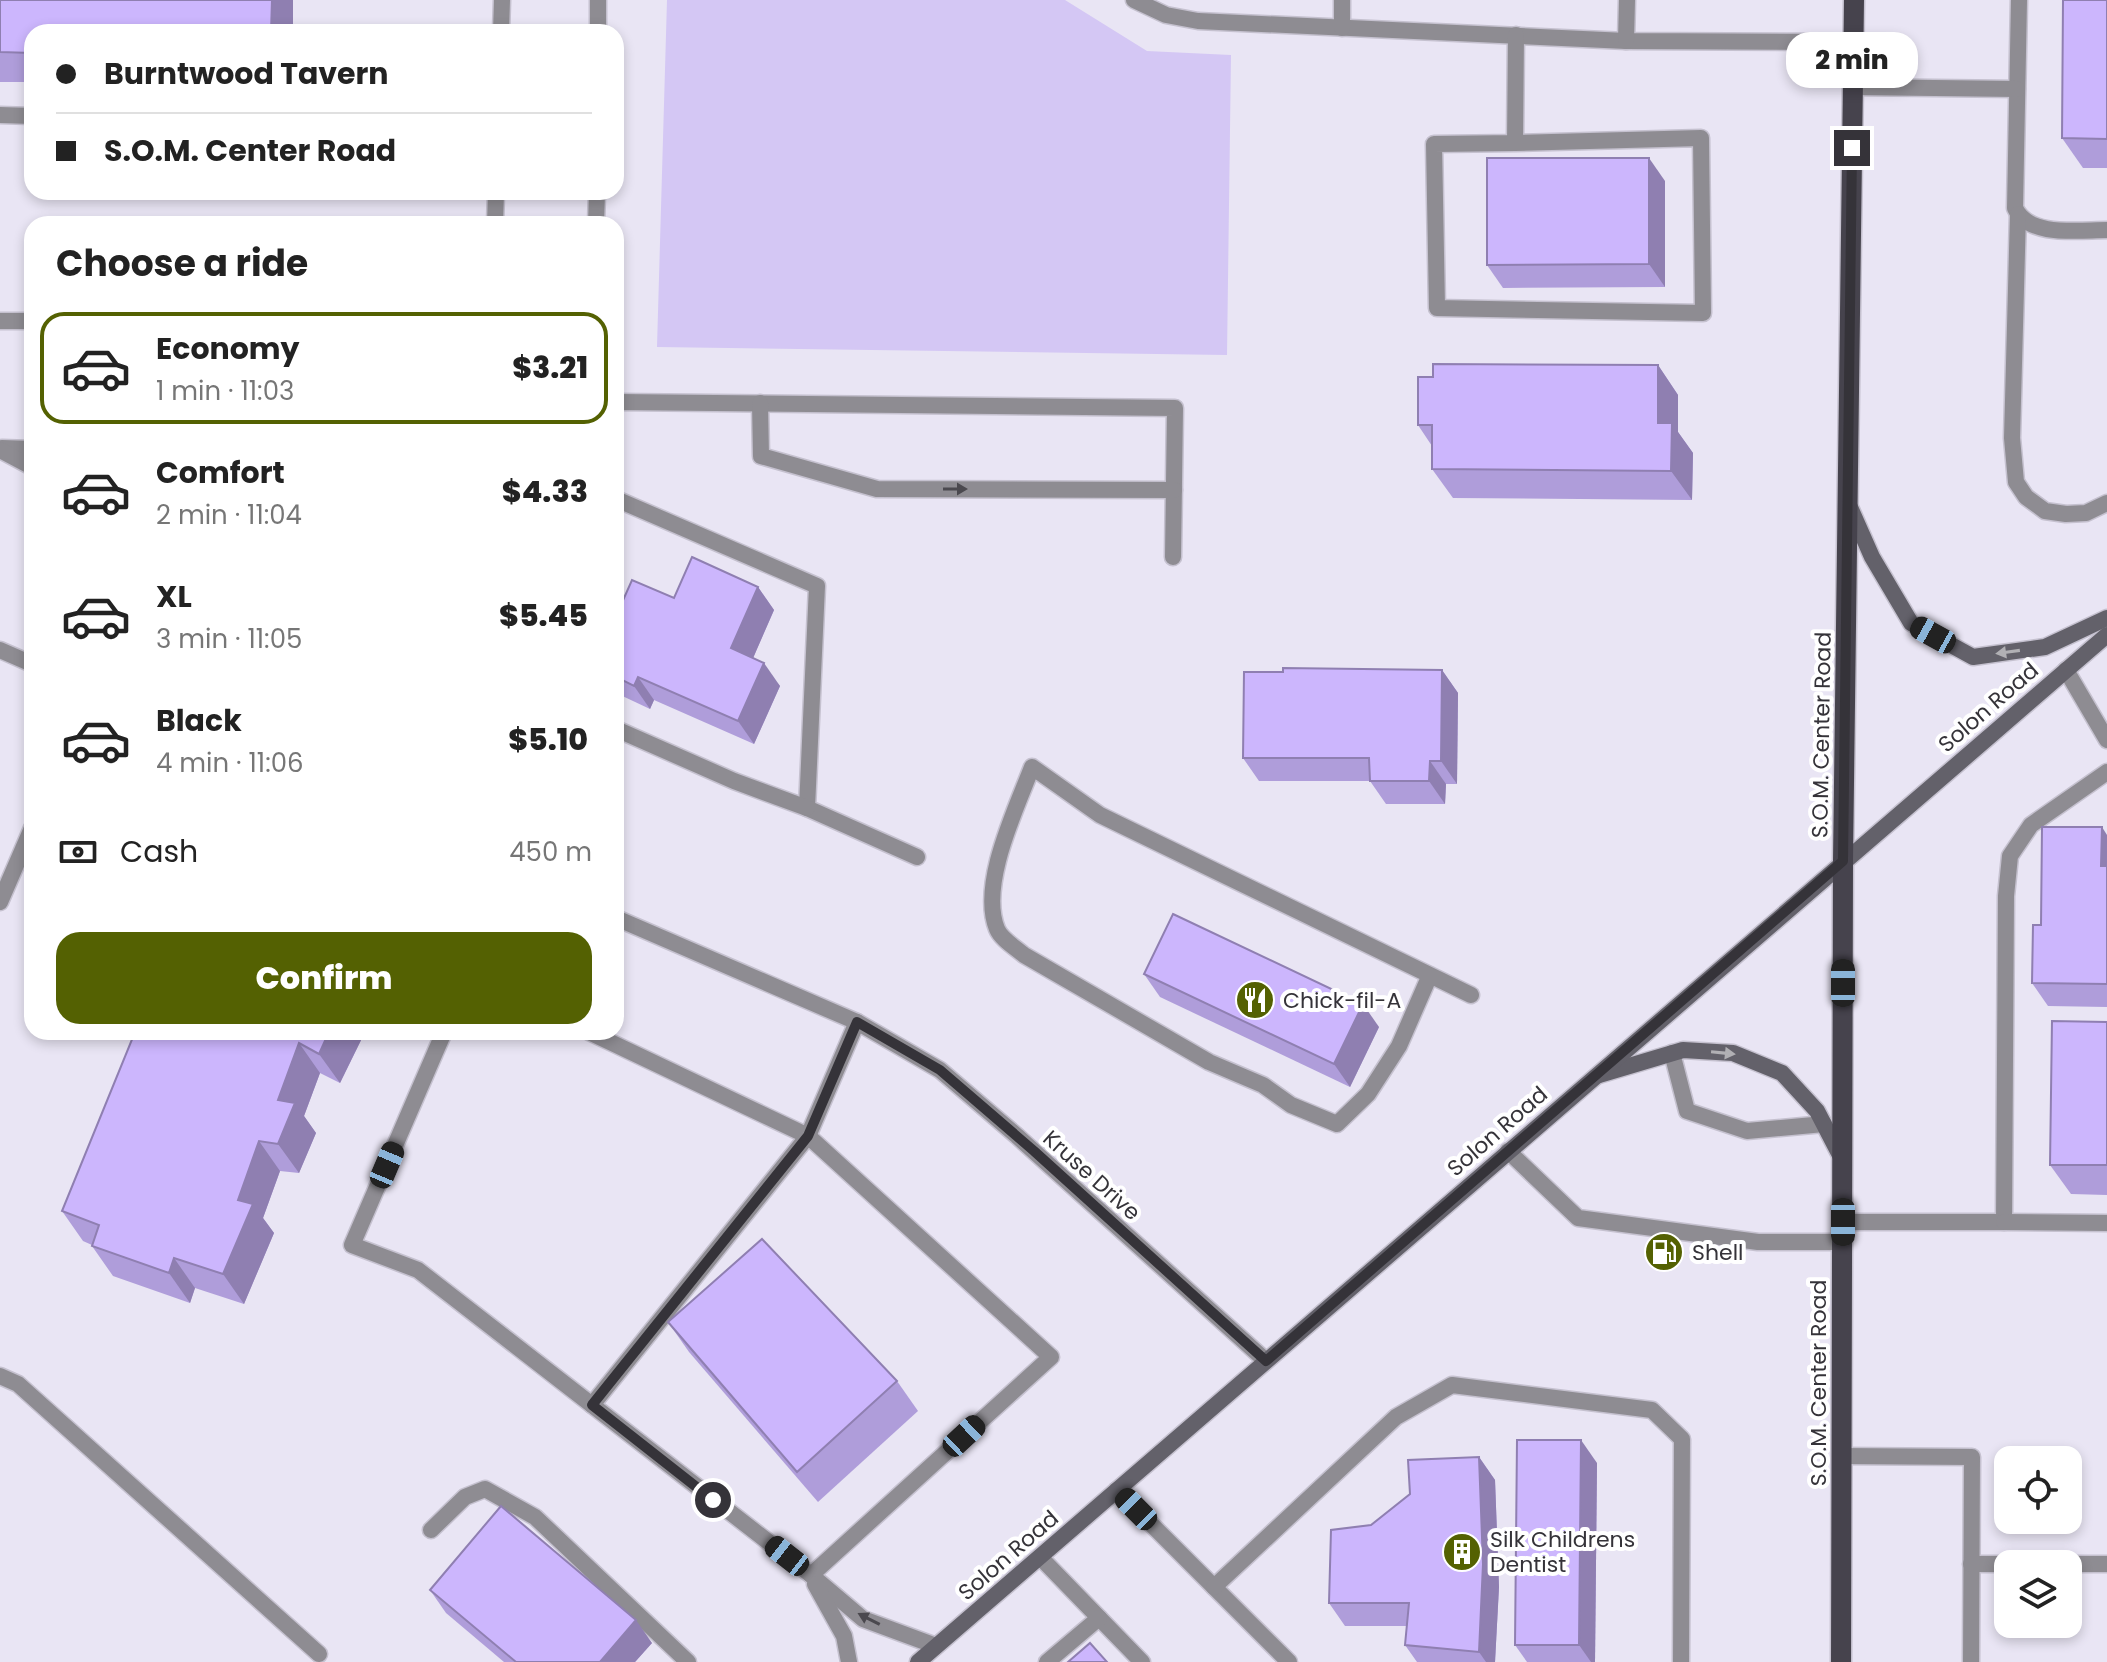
<!DOCTYPE html>
<meta charset="utf-8">
<style>
:root{--surface:#fff;--page:#f6f6f6;--text:#222;--muted:#767676;--line:#e0e0e0;--accent:#546102}
body{margin:0;font-family:Poppins,sans-serif;background:var(--page);color:var(--text);height:100vh;display:flex;flex-direction:column;font-size:30px;white-space:nowrap}
*{box-sizing:border-box;margin:0}
p{font-size:26px;color:var(--muted)}
.icon{flex:none;width:44px;height:44px;fill:none;stroke:currentColor;stroke-width:2;stroke-linecap:round;stroke-linejoin:round}
.map{position:relative;flex:1;overflow:hidden}
.panel{position:absolute;left:24px;top:216px;width:600px;height:824px;display:flex;flex-direction:column;background:var(--surface);border-radius:24px;box-shadow:0 4px 12px #0003}
.panel>*{flex:none}
.guide{position:absolute;left:24px;top:24px;width:600px;height:176px;border-radius:24px;box-shadow:0 4px 12px #0003;display:grid;align-content:center;height:176px;padding:0 32px;background:var(--surface)}
.fabs{position:absolute;left:1994px;top:1446px;display:grid;gap:16px}
.fabs a{display:grid;place-items:center;width:88px;height:88px;border-radius:16px;background:var(--surface);box-shadow:0 4px 12px #0003;font-size:40px}
.end{position:absolute;width:36px;height:36px;margin:-18px;border:10px solid #353339;background:#fff;box-shadow:0 0 0 4px #fff}
.from{border-radius:50%}
.bubble{position:absolute;height:56px;border-radius:24px;background:var(--surface);box-shadow:0 4px 12px #0003;font-size:26px;font-weight:800;line-height:56px;text-align:center}
.car{position:absolute;width:24px;height:48px;margin:-24px -12px;border-radius:10px;box-shadow:0 0 6px 2px #0007;background:linear-gradient(#222 24%,#8ab4d8 0 40%,#222 0 76%,#8ab4d8 0 86%,#222 0)}
.guide b{display:flex;align-items:center;gap:28px;height:76px;font-size:30px}
.guide b+b{border-top:2px solid var(--line)}
.guide i{width:20px;height:20px;background:var(--text)}
ul{padding:0;list-style:none}
li{display:flex;align-items:center;gap:24px;height:112px;margin:0 16px 12px;padding:0 16px;border:4px solid transparent;border-radius:24px}
li div{flex:1}
li b{display:block;font-size:30px}
li em{font-style:normal;font-weight:800}
li.active{border-color:var(--accent)}
li>.icon{width:72px;height:72px;stroke-width:1.5}
h2{padding:0 32px;font-size:36px;line-height:96px}
.pay{display:flex;align-items:center;gap:20px;height:88px;padding:0 32px;font-size:30px}
.pay p{margin-inline-start:auto}
.button{display:flex;gap:16px;margin-top:auto;padding:16px 32px}
.button a{flex:1;height:92px;border-radius:24px;background:var(--accent);color:#fff;font-size:32px;font-weight:800;line-height:92px;text-align:center}
.map>svg:first-child{display:block}
</style>
<div class="map">
<svg width="2107" height="1662" viewBox="0 0 2107 1662">
<rect width="100%" height="100%" fill="#e9e5f4"/>
<path fill="#d4c7f4" d="M667 0H1065L1147 51 1231 55 1227 355 657 347Z"/>
<g fill="none" stroke-linecap="round" stroke-linejoin="round">
<g stroke="#c5c1cf" stroke-width="19">
<g id="lane">
<path d="M1134 0 1166 15 1198 21 1626 41 1854 42"/>
<path d="M2019 0 2015 208C2029 238 2079 230 2107 230"/>
<path d="M1342 28V0"/>
<path d="M501 32 502 0"/>
<path d="M598 32V0"/>
<path d="M1626 41 1627 0"/>
<path d="M1852 87 2017 89"/>
<path d="M0 115 32 116"/>
<path d="M1515 143 1701 138 1703 313 1437 308 1434 144 1515 143 1516 35"/>
<path d="M2018 214 2012 438 2016 482 2026 497 2045 511 2066 514 2086 513 2107 503"/>
<path d="M495 224 496 192"/>
<path d="M596 224 597 192"/>
<path d="M0 321H32"/>
<path d="M617 402 1175 408 1173 557"/>
<path d="M760 403 761 456 877 489 1174 490"/>
<path d="M2 448 32 449"/>
<path d="M0 450 32 467"/>
<path d="M616 499 817 586 807 808 917 857"/>
<path d="M2066 670 2107 740"/>
<path d="M616 729 734 781 807 808"/>
<path d="M0 902 32 828"/>
<path d="M1430 975 1399 1046 1368 1094 1337 1124 1291 1105 1263 1085 1209 1062 1024 955C1016 948 1001 939 997 929 979 885 1016 809 1032 767L1100 815 1471 995"/>
<path d="M444 1032 352 1245 418 1270 811 1575 1051 1357 808 1136 589 1032"/>
<path d="M1672 1053 1687 1111 1747 1131 1824 1124"/>
<path d="M1508 1151 1578 1218 1758 1242H1843"/>
<path d="M1843 1222H2004L2006 896 2010 856 2031 825 2107 772"/>
<path d="M2004 1222 2107 1223"/>
<path d="M0 1376 18 1384 319 1654"/>
<path d="M592 1405 808 1136 857 1022"/>
<path d="M1842 1456 1972 1457 1971 1662"/>
<path d="M1117 1490 1289 1662"/>
<path d="M431 1530 465 1497 485 1489 535 1517 688 1662"/>
<path d="M1040 1557 1142 1662"/>
<path d="M1971 1564H2008"/>
<path d="M2024 1564H2107"/>
<path d="M811 1575 863 1619 936 1646"/>
<path d="M815 1584 844 1636 849 1662"/>
<path d="M1214 1587 1396 1417 1452 1385 1652 1410 1682 1439 1681 1662"/>
<path d="M1047 1662 1099 1618"/>
</g>
</g>
<g stroke="#c5c1cf" stroke-width="19">
<g id="street">
<path d="M0 650 32 664"/>
<path d="M616 918 857 1022 940 1070 1017 1136 1266 1361"/>
</g>
</g>
<g stroke="#c5c1cf" stroke-width="19">
<g id="secondary">
<path d="M1849 505 1872 557 1911 623 1973 657 2045 647 2107 618"/>
<path d="M1599 1075 1683 1050 1733 1053 1782 1073 1817 1111 1842 1159"/>
<path d="M918 1662 2107 635"/>
</g>
</g>
<g stroke="#c5c1cf" stroke-width="23">
<path id="primary" d="M1841 1662 1843 861 1854 0"/>
</g>
<use href="#lane" stroke="#8e8c92" stroke-width="16"/>
<use href="#street" stroke="#8e8c92" stroke-width="16"/>
<use href="#secondary" stroke="#63616a" stroke-width="16"/>
<use href="#primary" stroke="#46434d" stroke-width="20"/>
</g>
<g fill="#af9dda">
<path d="M0 0H293V32H32V82H0Z"/>
<path d="M2107 0V168H2083L2062 138Z"/>
<path d="M1665 181V287L1503 288 1487 265Z"/>
<path d="M1658 365 1678 395V432L1693 453 1692 500 1453 498 1432 469V446L1418 425 1433 377Z"/>
<path d="M758 587 774 610 753 658 780 686 754 744 654 700 650 709 616 693V616L674 598Z"/>
<path d="M1442 670 1458 693 1457 784H1446L1445 804H1386L1370 781H1259L1243 758 1283 672Z"/>
<path d="M2107 835V1007L2048 1006 2032 983Z"/>
<path d="M1144 974 1379 1027 1350 1087 1160 997Z"/>
<path d="M2107 1022V1195L2071 1194 2050 1165Z"/>
<path d="M135 1032H365L340 1083 320 1073 304 1116 316 1133 299 1173 280 1171 263 1218 274 1233 244 1304 195 1288 190 1303 113 1276 92 1246V1245L83 1241 62 1211Z"/>
<path d="M668 1322 897 1381 918 1411 818 1502 689 1352Z"/>
<path d="M1479 1457 1495 1480 1499 1587 1495 1662H1417L1405 1645 1407 1626H1345L1329 1603 1371 1525Z"/>
<path d="M1597 1463 1595 1662H1527L1515 1645Z"/>
<path d="M430 1590 652 1643 635 1662H504L446 1613Z"/>
</g>
<g fill="#8f7fb1">
<path d="M272 0H293V32H271Z"/>
<path d="M1649 158 1665 181V287L1649 264Z"/>
<path d="M1658 365 1678 395V432L1693 453 1692 500 1671 471 1658 423Z"/>
<path d="M758 587 774 610 747 672 731 648Z"/>
<path d="M764 663 780 686 754 744 738 721Z"/>
<path d="M1442 670 1458 693 1457 784 1441 761Z"/>
<path d="M638 677 654 700 650 709 634 686Z"/>
<path d="M1430 761 1446 784 1445 804 1429 781Z"/>
<path d="M2102 827 2107 835V874L2101 866Z"/>
<path d="M1363 1004 1379 1027 1350 1087 1334 1064Z"/>
<path d="M329 1032H365L340 1083 319 1054Z"/>
<path d="M299 1043 320 1073 304 1116 316 1133 299 1173 278 1144V1100Z"/>
<path d="M259 1141 280 1171 263 1218 274 1233 244 1304 223 1274 238 1200Z"/>
<path d="M174 1258 195 1288 190 1303 169 1273Z"/>
<path d="M1581 1440 1597 1463 1595 1662H1591L1579 1645Z"/>
<path d="M1479 1457 1495 1480 1499 1587 1495 1662H1486L1479 1652Z"/>
<path d="M636 1620 652 1643 635 1662H600Z"/>
</g>
<g fill="#ccb6fd" stroke="#8f7fb1" stroke-width="2">
<path d="M0 0H272L271 32H32V53L0 52Z"/>
<path d="M2063 0H2107V139L2062 138Z"/>
<path d="M1487 158H1649V264L1487 265Z"/>
<path d="M1433 364 1658 365V423H1672L1671 471 1432 469V425H1418V377H1433Z"/>
<path d="M692 557 758 587 731 648 764 663 738 721 638 677 634 686 616 677V616L632 580 674 598Z"/>
<path d="M1283 668 1442 670 1441 761H1430L1429 781H1370L1369 758H1243L1244 672H1283Z"/>
<path d="M2042 827H2102L2101 866H2107V984L2032 983 2033 925H2041Z"/>
<path d="M1173 914 1363 1004 1334 1064 1144 974Z"/>
<path d="M2052 1021 2107 1022V1165H2050Z"/>
<path d="M135 1032H329L319 1054 299 1043 278 1100 295 1103 278 1144 259 1141 238 1200 253 1204 223 1274 174 1258 169 1273 92 1246 99 1225 62 1211Z"/>
<path d="M762 1239 897 1381 797 1472 668 1322Z"/>
<path d="M1517 1440H1581L1579 1645H1515Z"/>
<path d="M1479 1457 1483 1564 1479 1652 1405 1645 1409 1603H1329L1331 1530 1371 1525 1410 1494 1408 1460Z"/>
<path d="M501 1506 636 1620 600 1662H516L430 1590Z"/>
<path d="M1090 1643 1107 1662H1068Z"/>
</g>
<defs><path id="oneway-solid" d="M-6-.8H1V-3.2L6.5 0L1 3.2V.8H-6Z" transform="scale(2)"/></defs>
<g fill="#4b494f">
<use href="#oneway-solid" transform="translate(955 489)"/>
<use href="#oneway-solid" transform="translate(869 1619) rotate(-153)"/>
</g>
<g fill="#b1b0b4">
<use href="#oneway-solid" transform="translate(2008 652) rotate(172)"/>
<use href="#oneway-solid" transform="translate(1723 1053) rotate(6)"/>
</g>
<g fill="none" stroke-linecap="round" stroke-linejoin="round">
<path stroke="#353339" stroke-width="10" d="M713 1500 592 1405 808 1136 857 1022 940 1070 1034 1151 1266 1361 1843 861 1852 148"/>
</g>
<defs>
<g id="restaurant-disc" transform="scale(2)"><circle r="9.5" fill="#546102" stroke="#fff"/><path d="M-5-6h1v4h1v-4h1v4h1v-4h1v5L-1.5 .5V6h-2V.5L-5-1ZM5-6V6H3V1.5H1.5Q1.5-4 5-6Z" fill="#fff"/></g>
<g id="fuel-disc" transform="scale(2)"><circle r="9.5" fill="#546102" stroke="#fff"/><path d="M-5.5-6h7V0h2V4h1.3V-2.5L3-4.5l.8-.8L6-3V5H2.5V1h-1V6h-7ZM-4.2-4.7v3.2H.2V-4.7Z" fill="#fff"/></g>
<g id="building-disc" transform="scale(2)"><circle r="9.5" fill="#546102" stroke="#fff"/><path d="M-4-6H4V6H1V3H-1V6H-4ZM-2.5-4.3h1.7v1.8h-1.7ZM.8-4.3h1.7v1.8H.8ZM-2.5-1h1.7V.8h-1.7ZM.8-1h1.7V.8H.8Z" fill="#fff"/></g>
</defs>
<g fill-rule="evenodd">
<use href="#restaurant-disc" x="1255" y="1000"/>
<use href="#fuel-disc" x="1664" y="1252"/>
<use href="#building-disc" x="1462" y="1552"/>
</g>
<g text-anchor="middle" stroke-width="8" stroke-linejoin="round" paint-order="stroke">
<g font-size="22" fill="#353339" stroke="#fff">
<text transform="translate(1988 707) rotate(-41)" y="8">Solon Road</text>
<text transform="translate(1821 735) rotate(-89)" y="8">S.O.M. Center Road</text>
<text transform="translate(1497 1131) rotate(-41)" y="8">Solon Road</text>
<text transform="translate(1092 1175) rotate(42)" y="8">Kruse Drive</text>
<text transform="translate(1818 1383) rotate(-90)" y="8">S.O.M. Center Road</text>
<text transform="translate(1008 1555) rotate(-41)" y="8">Solon Road</text>
</g>
<g font-size="22" fill="#353339" stroke="#fff" text-anchor="start">
<text x="1283" y="1008">Chick-fil-A</text>
<text x="1692" y="1260">Shell</text>
<text x="1490" y="1547">Silk Childrens<tspan x="1490" dy="25">Dentist</tspan></text>
</g>
</g>
</svg>
<div class="fabs">
<a><svg class="icon" aria-label="locate" viewBox="0 0 24 24"><circle cx="12" cy="12" r="6"/><path d="M12 2v4M12 18v4M2 12h4M18 12h4"/></svg></a>
<a><svg class="icon" aria-label="layers" viewBox="0 0 24 24"><path d="M12 4l9 5-9 5-9-5zM3 14l9 5 9-5"/></svg></a>
</div>
<i class="end from" style="left:713px;top:1500px"></i>
<i class="end" style="left:1852px;top:148px"></i>
<div class="bubble" style="left:1786px;top:32px;width:132px">2 min</div>
<i class="car" style="left:1933px;top:635px;rotate:299deg"></i>
<i class="car" style="left:1843px;top:983px;rotate:0deg"></i>
<i class="car" style="left:387px;top:1165px;rotate:23deg"></i>
<i class="car" style="left:1843px;top:1222px;rotate:180deg"></i>
<i class="car" style="left:964px;top:1436px;rotate:47deg"></i>
<i class="car" style="left:1136px;top:1509px;rotate:315deg"></i>
<i class="car" style="left:787px;top:1556px;rotate:308deg"></i>
<div class="guide">
<b><i class="from"></i>Burntwood Tavern</b>
<b><i></i>S.O.M. Center Road</b>
</div>
<section class="panel">
<h2>Choose a ride</h2>
<ul>
<li class="active"><svg class="icon" aria-label="car" viewBox="0 0 24 24"><path d="M5 17H2v-5l4-1 3-4h7l3 4 3 1v5h-3M9 17h6M6 11h13"/><circle cx="7" cy="17" r="2"/><circle cx="17" cy="17" r="2"/></svg><div><b>Economy</b><p>1 min · 11:03</p></div><em>$3.21</em></li>
<li><svg class="icon" aria-label="car" viewBox="0 0 24 24"><path d="M5 17H2v-5l4-1 3-4h7l3 4 3 1v5h-3M9 17h6M6 11h13"/><circle cx="7" cy="17" r="2"/><circle cx="17" cy="17" r="2"/></svg><div><b>Comfort</b><p>2 min · 11:04</p></div><em>$4.33</em></li>
<li><svg class="icon" aria-label="car" viewBox="0 0 24 24"><path d="M5 17H2v-5l4-1 3-4h7l3 4 3 1v5h-3M9 17h6M6 11h13"/><circle cx="7" cy="17" r="2"/><circle cx="17" cy="17" r="2"/></svg><div><b>XL</b><p>3 min · 11:05</p></div><em>$5.45</em></li>
<li><svg class="icon" aria-label="car" viewBox="0 0 24 24"><path d="M5 17H2v-5l4-1 3-4h7l3 4 3 1v5h-3M9 17h6M6 11h13"/><circle cx="7" cy="17" r="2"/><circle cx="17" cy="17" r="2"/></svg><div><b>Black</b><p>4 min · 11:06</p></div><em>$5.10</em></li>
</ul>
<div class="pay"><svg class="icon" aria-label="cash" viewBox="0 0 24 24"><path d="M3 7h18v10H3z"/><circle cx="12" cy="12" r="2"/></svg>Cash<p>450 m</p></div>
<div class="button"><a>Confirm</a></div>
</section>
</div>
